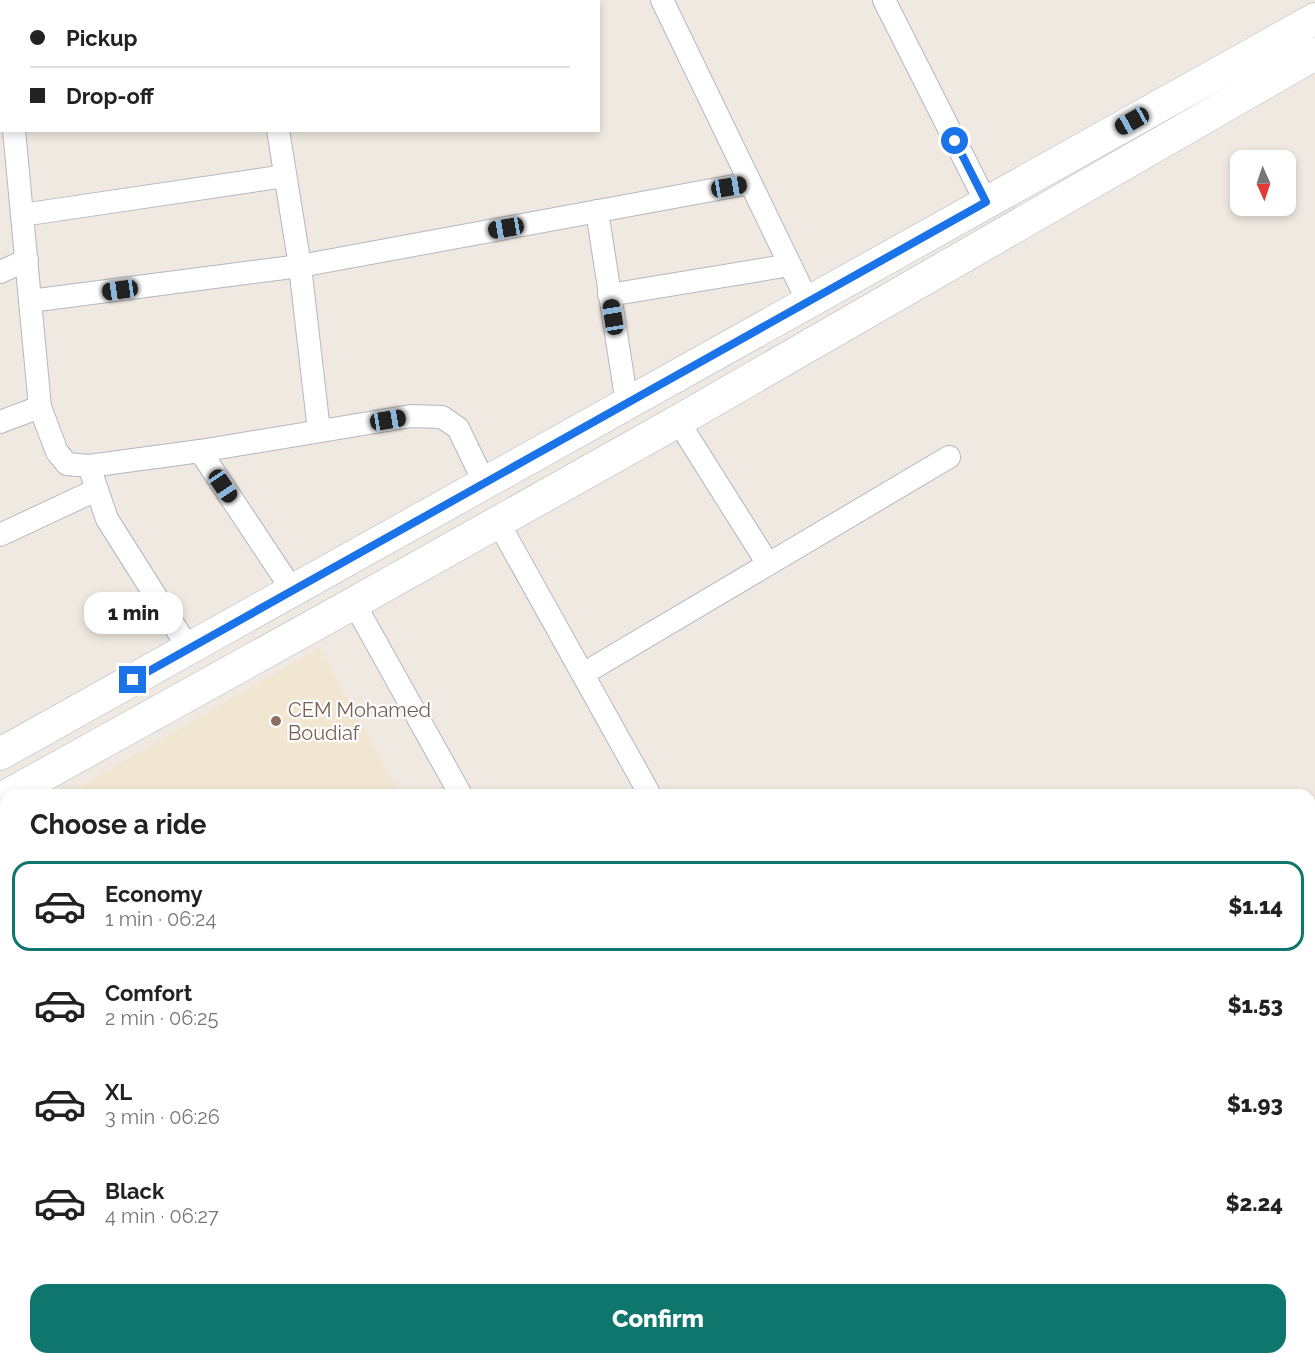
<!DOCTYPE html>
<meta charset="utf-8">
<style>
:root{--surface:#fff;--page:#f6f6f6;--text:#222;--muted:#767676;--line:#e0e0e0;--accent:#0f766e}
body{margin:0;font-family:Raleway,sans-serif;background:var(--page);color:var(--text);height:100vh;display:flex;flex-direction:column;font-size:22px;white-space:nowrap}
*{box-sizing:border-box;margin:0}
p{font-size:20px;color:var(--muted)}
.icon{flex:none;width:33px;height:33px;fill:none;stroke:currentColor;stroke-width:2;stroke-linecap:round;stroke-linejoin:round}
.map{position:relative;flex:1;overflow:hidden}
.details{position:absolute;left:0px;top:789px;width:1316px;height:576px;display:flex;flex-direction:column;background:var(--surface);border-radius:18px 18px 0 0;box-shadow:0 3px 9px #0003}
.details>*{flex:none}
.guide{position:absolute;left:0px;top:0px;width:600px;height:132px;box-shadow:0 3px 9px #0003;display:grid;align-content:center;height:132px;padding:0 30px;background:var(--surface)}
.needle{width:39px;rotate:177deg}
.controls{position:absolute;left:1230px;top:150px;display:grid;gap:12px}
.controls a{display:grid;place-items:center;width:66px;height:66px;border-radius:12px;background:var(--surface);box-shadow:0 3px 9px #0003;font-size:30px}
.end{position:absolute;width:27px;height:27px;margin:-14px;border:8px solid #1a73e8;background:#fff;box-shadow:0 0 0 3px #fff}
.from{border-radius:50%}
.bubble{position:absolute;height:42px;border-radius:18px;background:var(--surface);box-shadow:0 3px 9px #0003;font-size:20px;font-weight:800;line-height:42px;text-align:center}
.car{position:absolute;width:18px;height:36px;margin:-18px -9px;border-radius:8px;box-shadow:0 0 4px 2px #0007;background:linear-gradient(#222 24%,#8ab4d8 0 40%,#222 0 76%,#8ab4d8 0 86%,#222 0)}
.guide b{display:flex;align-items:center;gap:21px;height:57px;font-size:22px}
.guide b+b{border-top:2px solid var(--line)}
.guide i{width:15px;height:15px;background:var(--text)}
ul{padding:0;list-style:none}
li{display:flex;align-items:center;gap:18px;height:90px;margin:0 12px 9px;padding:0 18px;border:3px solid transparent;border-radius:18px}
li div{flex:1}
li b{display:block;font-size:22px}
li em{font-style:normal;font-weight:800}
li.on{border-color:var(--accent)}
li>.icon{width:54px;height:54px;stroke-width:1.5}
h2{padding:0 30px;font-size:27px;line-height:72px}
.primary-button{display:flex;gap:12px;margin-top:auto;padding:12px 30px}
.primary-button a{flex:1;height:69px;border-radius:18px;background:var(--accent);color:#fff;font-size:24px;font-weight:800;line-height:69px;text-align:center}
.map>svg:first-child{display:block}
</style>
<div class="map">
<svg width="1315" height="1365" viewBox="0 0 1315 1365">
<rect width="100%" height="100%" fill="#efe9e1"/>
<g fill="#f0e6d1">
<path d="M319 648 401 795H66Z"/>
<path d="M6 830V1219L0 1207V833Z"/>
</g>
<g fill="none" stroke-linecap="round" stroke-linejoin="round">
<g stroke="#b4b7c1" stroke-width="24">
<g id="minor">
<path d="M4 0V2"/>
<path d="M662 0 808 302"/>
<path d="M884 0 986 202"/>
<path d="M255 1 280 0"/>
<path d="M0 67H2"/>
<path d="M14 130 40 407 57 452 67 464 89 466 200 451 411 416 442 417 458 428 485 484"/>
<path d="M278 130 300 266 319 431"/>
<path d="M597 211 627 404"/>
<path d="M22 215 285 176"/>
<path d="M0 272 27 260"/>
<path d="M609 295 790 265"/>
<path d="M30 301 300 266 750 183"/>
<path d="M678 421 768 564"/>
<path d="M0 422 40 407"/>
<path d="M200 451 293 591"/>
<path d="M89 466 107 519 189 649"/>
<path d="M498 522 650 795"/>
<path d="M0 535 96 490"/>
<path d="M354 603 461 795"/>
<path d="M583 674 949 457"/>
<path d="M1310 1198 1315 1199"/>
<path d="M0 1223 6 1235"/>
<path d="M557 1359V1365"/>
<path d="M888 1359 889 1365"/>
<path d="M82 1365 93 1359"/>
<path d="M1271 1365 1315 1361"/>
</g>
</g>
<g stroke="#b4b7c1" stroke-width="33">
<g id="secondary">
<path d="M0 754 1315 19"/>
<path d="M8 795 354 603 678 421 1315 54"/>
</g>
</g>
<use href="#minor" stroke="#fff" stroke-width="22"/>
<use href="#secondary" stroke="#fff" stroke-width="32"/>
</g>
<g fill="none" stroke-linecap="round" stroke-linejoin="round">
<path stroke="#1a73e8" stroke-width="8" d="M133 680 986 202 955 141"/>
</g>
<circle fill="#8d6e63" stroke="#fff" stroke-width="2" cx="276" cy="721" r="6"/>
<g text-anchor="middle" stroke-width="4.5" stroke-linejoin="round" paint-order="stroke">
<g font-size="20" fill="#785e54" stroke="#fff" text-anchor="start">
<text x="288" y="717">CEM Mohamed<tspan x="288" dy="23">Boudiaf</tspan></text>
</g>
</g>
</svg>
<div class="controls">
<a><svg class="needle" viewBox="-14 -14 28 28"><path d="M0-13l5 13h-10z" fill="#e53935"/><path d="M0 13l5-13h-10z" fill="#767676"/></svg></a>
</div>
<i class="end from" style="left:955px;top:141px"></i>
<i class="end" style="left:133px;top:680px"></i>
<div class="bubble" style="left:84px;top:592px;width:99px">1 min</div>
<i class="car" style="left:1132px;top:121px;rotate:241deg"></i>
<i class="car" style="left:729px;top:187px;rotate:80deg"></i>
<i class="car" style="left:506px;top:228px;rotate:260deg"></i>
<i class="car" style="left:120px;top:290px;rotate:262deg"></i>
<i class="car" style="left:613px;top:317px;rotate:351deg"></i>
<i class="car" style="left:388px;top:420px;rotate:81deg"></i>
<i class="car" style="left:223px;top:486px;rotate:146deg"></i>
<div class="guide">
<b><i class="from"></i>Pickup</b>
<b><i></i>Drop-off</b>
</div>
<section class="details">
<h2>Choose a ride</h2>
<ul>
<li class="on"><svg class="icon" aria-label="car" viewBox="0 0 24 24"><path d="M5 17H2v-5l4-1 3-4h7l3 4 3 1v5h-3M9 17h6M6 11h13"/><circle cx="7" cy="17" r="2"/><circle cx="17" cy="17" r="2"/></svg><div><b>Economy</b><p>1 min · 06:24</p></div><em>$1.14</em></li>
<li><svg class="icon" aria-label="car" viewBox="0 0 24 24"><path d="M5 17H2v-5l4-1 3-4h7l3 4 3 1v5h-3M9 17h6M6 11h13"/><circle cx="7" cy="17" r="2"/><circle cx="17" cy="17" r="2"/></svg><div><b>Comfort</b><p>2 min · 06:25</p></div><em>$1.53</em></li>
<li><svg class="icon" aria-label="car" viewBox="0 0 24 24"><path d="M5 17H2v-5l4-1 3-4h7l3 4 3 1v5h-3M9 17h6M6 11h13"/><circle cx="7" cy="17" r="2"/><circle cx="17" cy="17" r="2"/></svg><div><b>XL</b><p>3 min · 06:26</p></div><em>$1.93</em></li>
<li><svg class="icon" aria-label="car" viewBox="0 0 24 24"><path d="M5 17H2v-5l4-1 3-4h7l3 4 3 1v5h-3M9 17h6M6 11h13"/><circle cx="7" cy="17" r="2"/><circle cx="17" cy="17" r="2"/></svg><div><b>Black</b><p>4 min · 06:27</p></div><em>$2.24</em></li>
</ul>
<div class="primary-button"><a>Confirm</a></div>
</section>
</div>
